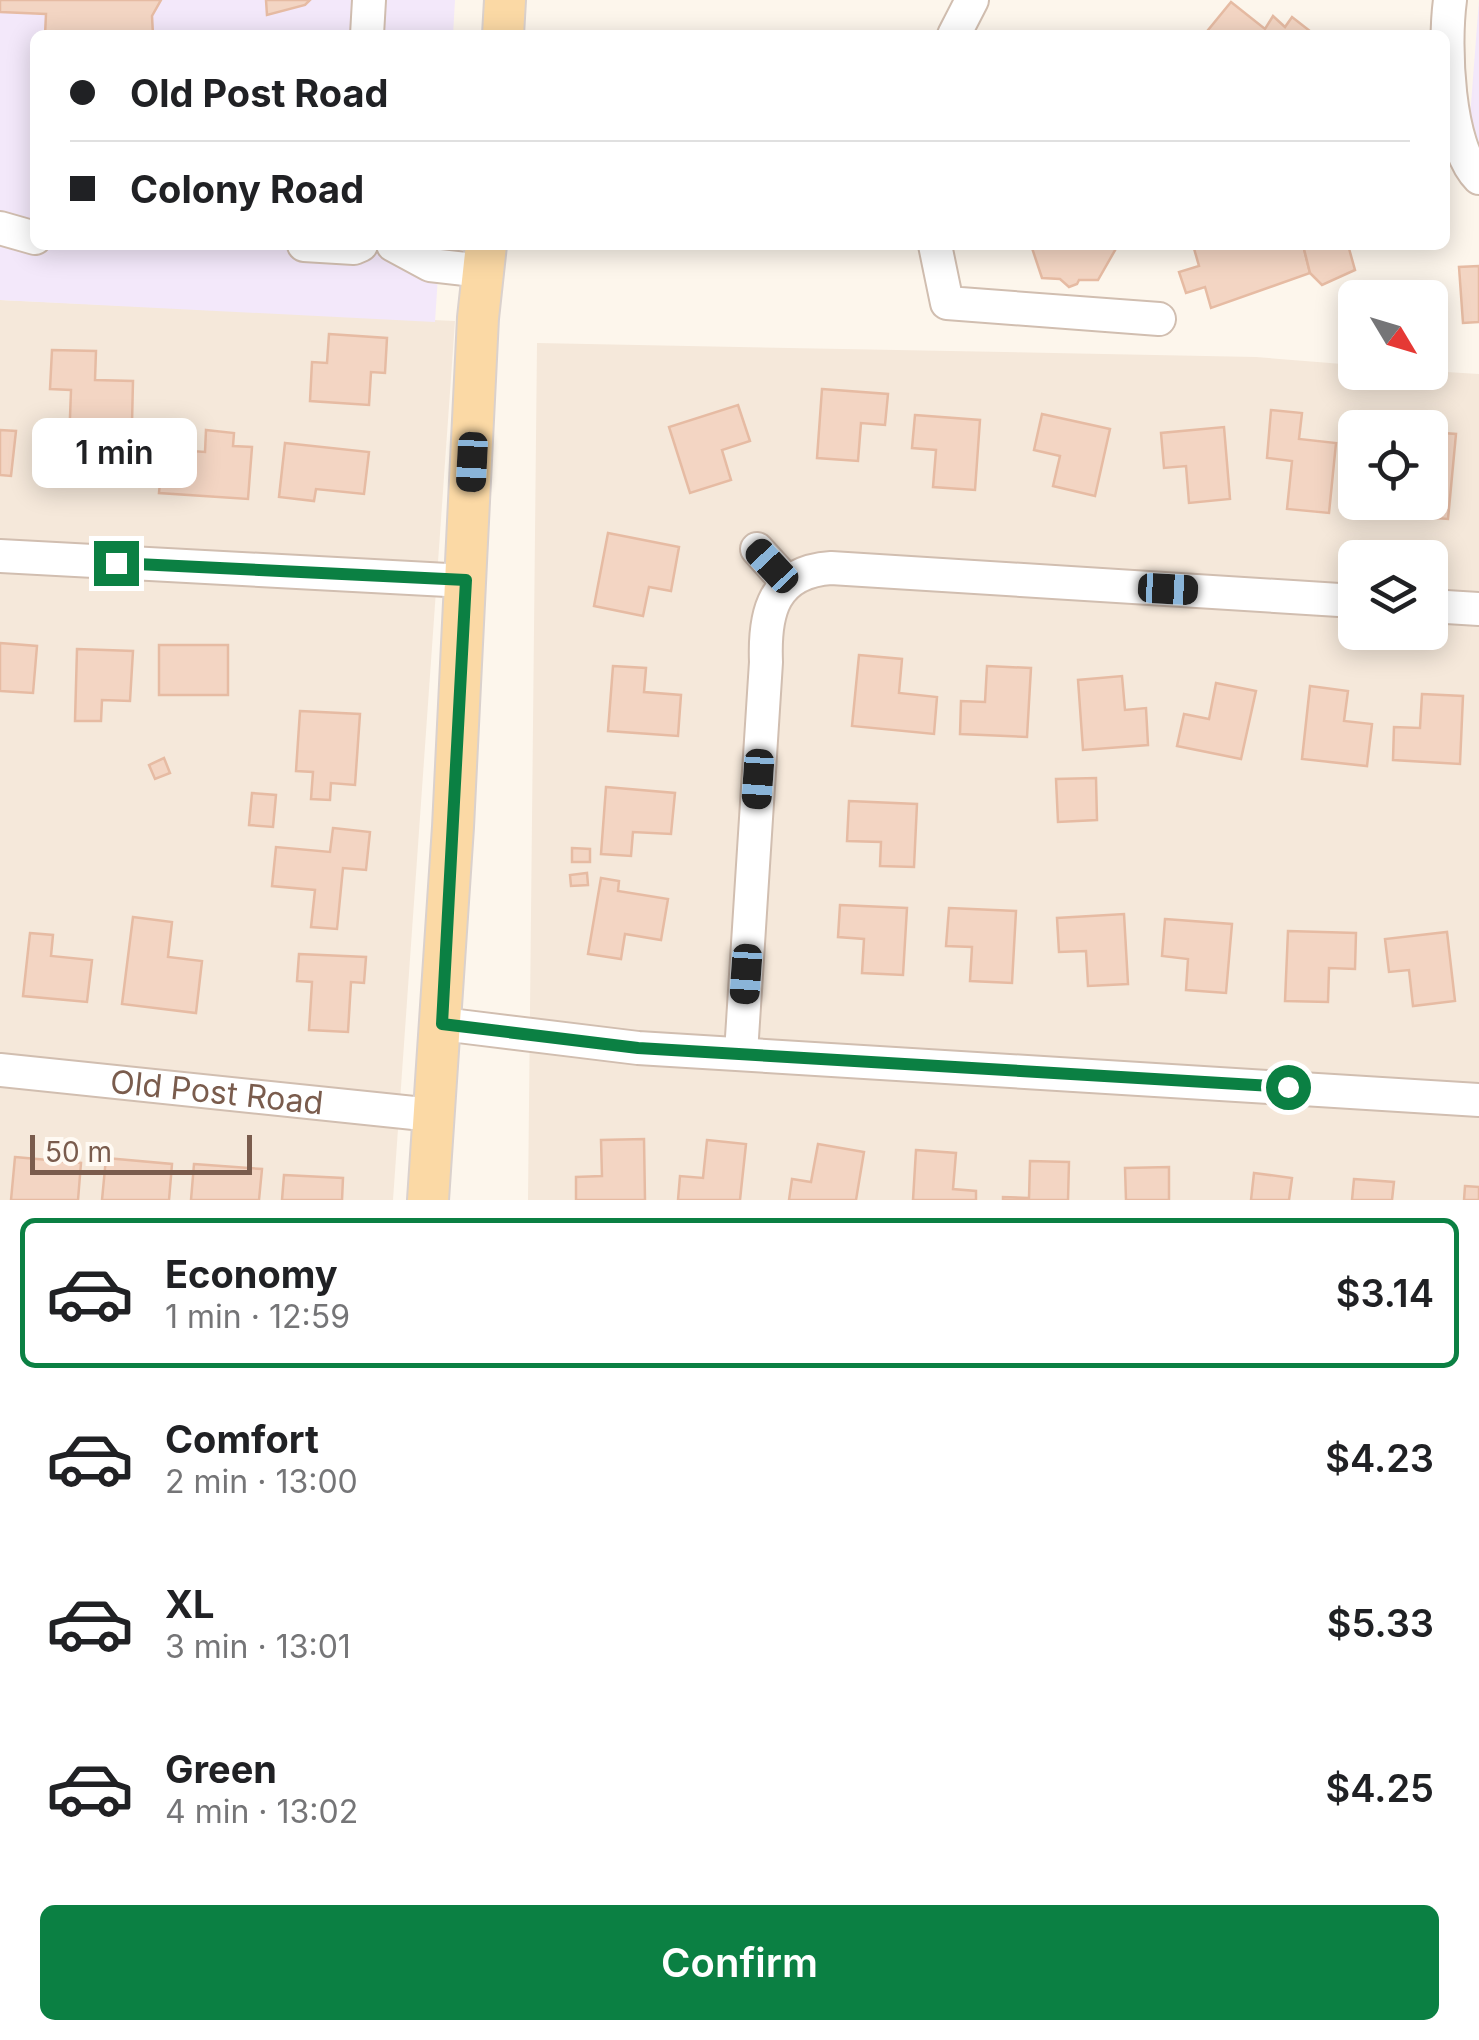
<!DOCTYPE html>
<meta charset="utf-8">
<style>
:root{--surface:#fff;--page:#f2f2f2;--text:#202124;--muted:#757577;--line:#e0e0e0;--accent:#0b8043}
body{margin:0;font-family:Inter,sans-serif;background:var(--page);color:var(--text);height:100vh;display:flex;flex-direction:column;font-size:38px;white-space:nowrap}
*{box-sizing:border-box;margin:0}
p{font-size:32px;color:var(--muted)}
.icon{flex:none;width:55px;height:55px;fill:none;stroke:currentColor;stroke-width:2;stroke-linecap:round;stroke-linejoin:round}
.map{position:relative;height:1200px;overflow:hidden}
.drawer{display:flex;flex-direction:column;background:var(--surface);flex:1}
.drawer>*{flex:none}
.top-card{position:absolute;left:30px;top:30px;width:1420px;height:220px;border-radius:15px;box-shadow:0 5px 25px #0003;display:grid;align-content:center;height:220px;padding:0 40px;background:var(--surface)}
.needle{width:65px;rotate:128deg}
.buttons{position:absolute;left:1338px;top:280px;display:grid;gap:20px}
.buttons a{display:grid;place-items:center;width:110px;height:110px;border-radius:15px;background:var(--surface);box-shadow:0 5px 25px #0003;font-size:50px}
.scale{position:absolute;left:30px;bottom:25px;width:222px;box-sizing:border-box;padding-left:10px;border:5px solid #7a5c4d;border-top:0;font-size:28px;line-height:35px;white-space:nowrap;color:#7a5c4d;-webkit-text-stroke:8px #fffaf3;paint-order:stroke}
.end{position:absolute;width:45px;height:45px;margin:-22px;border:12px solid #0b8043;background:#fff;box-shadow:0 0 0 5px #fff}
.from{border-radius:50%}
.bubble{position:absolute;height:70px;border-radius:15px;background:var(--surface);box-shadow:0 5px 25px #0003;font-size:32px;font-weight:600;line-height:70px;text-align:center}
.car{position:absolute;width:30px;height:60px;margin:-30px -15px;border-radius:12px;box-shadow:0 0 8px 2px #0007;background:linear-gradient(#222 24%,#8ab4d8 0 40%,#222 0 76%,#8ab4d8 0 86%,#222 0)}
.top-card b{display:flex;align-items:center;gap:35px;height:95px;font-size:38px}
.top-card b+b{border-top:2px solid var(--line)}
.top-card i{width:25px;height:25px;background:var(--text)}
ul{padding:18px 0 0;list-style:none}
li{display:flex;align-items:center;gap:30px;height:150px;margin:0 20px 15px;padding:0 20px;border:5px solid transparent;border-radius:15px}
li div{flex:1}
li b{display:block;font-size:38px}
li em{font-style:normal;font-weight:600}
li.on{border-color:var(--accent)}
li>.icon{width:90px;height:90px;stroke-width:1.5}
.primary-button{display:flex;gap:20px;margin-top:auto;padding:20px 40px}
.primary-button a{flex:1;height:115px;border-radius:15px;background:var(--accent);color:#fff;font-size:40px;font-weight:600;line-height:115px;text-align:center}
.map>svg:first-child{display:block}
</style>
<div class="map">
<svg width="1479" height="1200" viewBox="0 0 1479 1200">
<rect width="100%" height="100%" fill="#fdf6ec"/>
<g fill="#f5e8da" fill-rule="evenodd">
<path d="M0 300 455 321 393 1200H0Z"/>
<path d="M537 343 1256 357 1355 365V372L1430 371 1479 374V1200H528ZM1355 428H1430V502H1355ZM1355 558H1430V632H1355Z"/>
</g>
<g fill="#f3e8fa">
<path d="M0 0H455L453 35H35V245H440L435 322 0 300Z"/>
<path d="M1479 0V150L1469 130Z"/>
</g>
<g fill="#f3d5c3" stroke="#e6bba3" stroke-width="2.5">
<path d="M0 0H161L152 16 153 35H45L46 14 0 12Z"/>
<path d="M266 0H310L305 5 267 15Z"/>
<path d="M1231 2 1265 29 1273 16 1285 27 1292 17 1315 35H1204Z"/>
<path d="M1031 245H1118L1098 280H1079L1077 284 1069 287 1060 279 1042 278Z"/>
<path d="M1193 245H1303L1310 273 1211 308 1205 287 1186 293 1179 272 1199 266Z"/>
<path d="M1303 245H1348L1355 270 1322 285 1310 273Z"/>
<path d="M1479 266V322L1463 323 1459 267Z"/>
<path d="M329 334 387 338 385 373 371 372 369 405 310 401 312 362 327 363Z"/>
<path d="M52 350 96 351 95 380 133 381 132 423 97 421 95 445 69 444 71 390 50 389Z"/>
<path d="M822 389 888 394 885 425 861 423 858 461 817 458Z"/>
<path d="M738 405 750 441 722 450 731 480 690 493 669 427Z"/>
<path d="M1271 410 1302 413 1299 439 1336 443 1329 513 1287 509 1292 461 1267 458Z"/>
<path d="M1042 414 1110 429 1095 496 1053 486 1060 456 1034 450Z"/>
<path d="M915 415 980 420 975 490 933 487 936 450 912 448Z"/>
<path d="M1224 427 1230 499 1189 503 1186 466 1164 468 1161 433Z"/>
<path d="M0 430 16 431 11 476 0 475Z"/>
<path d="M206 430 234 433 233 446 252 447 248 499 159 493 163 449 205 452Z"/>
<path d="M1430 432 1456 434 1448 519 1408 516 1409 502H1430Z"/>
<path d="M285 443 369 452 364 494 316 489 314 501 279 497Z"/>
<path d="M608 533 679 547 671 591 649 587 643 616 594 606Z"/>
<path d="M0 643 37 646 33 693 0 691Z"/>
<rect x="159" y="645" width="69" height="50"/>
<path d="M77 649 133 651 130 701 102 700 101 721H75Z"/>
<path d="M859 655 902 659 899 693 937 697 934 734 852 726Z"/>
<path d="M613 666 646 668 644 692 681 695 678 736 608 731Z"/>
<path d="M987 666 1031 668 1027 737 960 734 961 701 985 702Z"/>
<path d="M1122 676 1125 710 1146 708 1148 745 1083 750 1078 680Z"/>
<path d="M1216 683 1256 691 1241 759 1177 746 1184 714 1209 719Z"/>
<path d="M1310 686 1348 691 1344 721 1372 724 1367 766 1302 759Z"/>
<path d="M1422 694 1463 696 1460 764 1393 760 1394 727 1420 728Z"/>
<path d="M300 711 360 714 355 785 331 783 330 800 311 799 313 772 296 771Z"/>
<path d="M164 758 170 773 155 779 149 765Z"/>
<path d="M1096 778 1097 820 1058 822 1056 779Z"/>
<path d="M606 787 675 793 671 834 633 832 631 856 601 854Z"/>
<path d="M252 793 276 795 273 827 249 825Z"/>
<path d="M849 801 917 804 914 867 880 866 881 842 847 841Z"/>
<path d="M333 828 370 832 366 870 343 868 337 929 311 927 315 890 272 886 276 847 330 852Z"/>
<path d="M572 848 590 849V862H572Z"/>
<path d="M587 873 588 885 571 886 570 875Z"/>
<path d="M601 878 619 881 618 891 668 899 661 940 625 934 621 959 588 954Z"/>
<path d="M840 905 907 908 903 975 862 973 864 939 838 937Z"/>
<path d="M949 908 1016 911 1012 983 970 981 972 947 946 946Z"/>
<path d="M1124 914 1128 984 1088 986 1086 951 1059 952 1057 918Z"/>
<path d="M133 917 172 922 168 957 202 961 196 1013 122 1004Z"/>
<path d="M1165 919 1232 924 1226 993 1186 990 1188 959 1162 956Z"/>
<path d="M1288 931 1356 933 1355 969 1329 968 1328 1002 1285 1001Z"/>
<path d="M1447 932 1455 1001 1413 1006 1409 970 1389 972 1385 939Z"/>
<path d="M30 933 53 935 51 956 92 960 87 1002 23 996Z"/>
<path d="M299 954 366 957 364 983 351 982 348 1032 309 1030 312 982 297 981Z"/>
<path d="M644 1139 645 1200H576V1177L602 1176 601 1140Z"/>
<path d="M707 1140 746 1144 740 1200H678L680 1176 703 1178Z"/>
<path d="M818 1144 864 1152 856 1200H789L792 1179 811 1182Z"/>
<path d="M916 1150 956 1153 953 1189 976 1191V1200H913Z"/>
<path d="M15 1157 81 1163 78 1200H11Z"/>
<path d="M106 1158 172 1164 169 1200H102Z"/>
<path d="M1030 1161 1069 1162 1068 1200H1003V1197L1029 1198Z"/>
<path d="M194 1164 262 1169 259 1200H191Z"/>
<path d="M1169 1167V1200H1126L1125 1168Z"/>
<path d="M1254 1173 1292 1178 1289 1200H1251Z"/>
<path d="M284 1175 343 1178 342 1200H282Z"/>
<path d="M1354 1179 1394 1182 1392 1200H1352Z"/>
<path d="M1465 1186 1479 1187V1200H1464Z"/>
</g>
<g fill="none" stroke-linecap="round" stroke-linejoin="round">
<g stroke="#d1beb0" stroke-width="36">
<g id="minor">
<path d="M1450 0C1444 44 1447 146 1479 178"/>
<path d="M367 35 369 0"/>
<path d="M954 35 972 0"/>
<path d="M0 228 35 238"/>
<path d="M304 245 354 248 361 245"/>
<path d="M393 245 430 265 483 271"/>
<path d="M935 245 947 303 1159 319"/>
<path d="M757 549 787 582"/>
<path d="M0 556 466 581"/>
<path d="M1430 606 1479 609"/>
<path d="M442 1024 638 1048 1479 1100"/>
<path d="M741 1053 766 662C764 613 773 572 831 568L1355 601"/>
<path id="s1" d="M0 1070 433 1115"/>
</g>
</g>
<g stroke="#dad1cd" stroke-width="44">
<g id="major">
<path d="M503 35 505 0"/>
<path d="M428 1200 453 827 478 318 486 245"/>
</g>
</g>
<use href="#minor" stroke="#fff" stroke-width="32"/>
<use href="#major" stroke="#fbd9a5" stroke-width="40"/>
</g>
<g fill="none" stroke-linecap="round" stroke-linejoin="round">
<path stroke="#0b8043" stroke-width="12" d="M116 563 466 580 442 1024 638 1048 1288 1087"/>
</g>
<g text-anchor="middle" stroke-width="8" stroke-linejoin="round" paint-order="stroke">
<g font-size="32" fill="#7a5c4d" stroke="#fffaf3">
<text dy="11" stroke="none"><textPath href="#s1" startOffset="218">Old Post Road</textPath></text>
</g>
</g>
</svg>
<div class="buttons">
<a><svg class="needle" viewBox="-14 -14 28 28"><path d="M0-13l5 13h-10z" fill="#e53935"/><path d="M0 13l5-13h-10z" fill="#757577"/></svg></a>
<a><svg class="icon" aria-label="locate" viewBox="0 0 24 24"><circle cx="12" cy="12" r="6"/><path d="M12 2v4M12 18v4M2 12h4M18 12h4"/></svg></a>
<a><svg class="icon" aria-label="layers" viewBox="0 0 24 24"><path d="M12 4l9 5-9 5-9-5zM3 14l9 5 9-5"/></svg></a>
</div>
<div class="scale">50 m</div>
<i class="end from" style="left:1288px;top:1087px"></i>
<i class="end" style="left:116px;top:563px"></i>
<div class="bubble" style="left:32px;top:418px;width:165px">1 min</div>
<i class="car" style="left:472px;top:462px;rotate:183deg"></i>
<i class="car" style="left:772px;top:566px;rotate:317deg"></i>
<i class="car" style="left:1168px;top:589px;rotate:93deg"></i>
<i class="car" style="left:758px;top:779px;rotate:184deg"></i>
<i class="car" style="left:746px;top:974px;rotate:184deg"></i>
<div class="top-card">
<b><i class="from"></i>Old Post Road</b>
<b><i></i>Colony Road</b>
</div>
</div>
<section class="drawer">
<ul>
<li class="on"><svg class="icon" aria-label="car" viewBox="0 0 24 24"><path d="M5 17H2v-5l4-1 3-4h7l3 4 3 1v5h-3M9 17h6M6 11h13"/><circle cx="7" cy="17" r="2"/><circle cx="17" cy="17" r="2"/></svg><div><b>Economy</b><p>1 min · 12:59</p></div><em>$3.14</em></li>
<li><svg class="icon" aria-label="car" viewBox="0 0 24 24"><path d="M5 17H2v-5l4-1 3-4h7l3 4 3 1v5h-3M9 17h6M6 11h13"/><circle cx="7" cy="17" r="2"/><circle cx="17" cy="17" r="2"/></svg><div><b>Comfort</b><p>2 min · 13:00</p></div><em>$4.23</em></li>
<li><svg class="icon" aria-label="car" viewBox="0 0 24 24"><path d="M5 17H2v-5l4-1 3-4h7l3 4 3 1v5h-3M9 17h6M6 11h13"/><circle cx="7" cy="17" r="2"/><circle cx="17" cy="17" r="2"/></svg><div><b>XL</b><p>3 min · 13:01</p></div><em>$5.33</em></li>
<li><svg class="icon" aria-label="car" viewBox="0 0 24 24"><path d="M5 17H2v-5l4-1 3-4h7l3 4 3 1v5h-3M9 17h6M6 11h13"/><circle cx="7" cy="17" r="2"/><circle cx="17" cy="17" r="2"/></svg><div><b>Green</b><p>4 min · 13:02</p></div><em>$4.25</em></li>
</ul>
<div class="primary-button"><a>Confirm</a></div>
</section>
